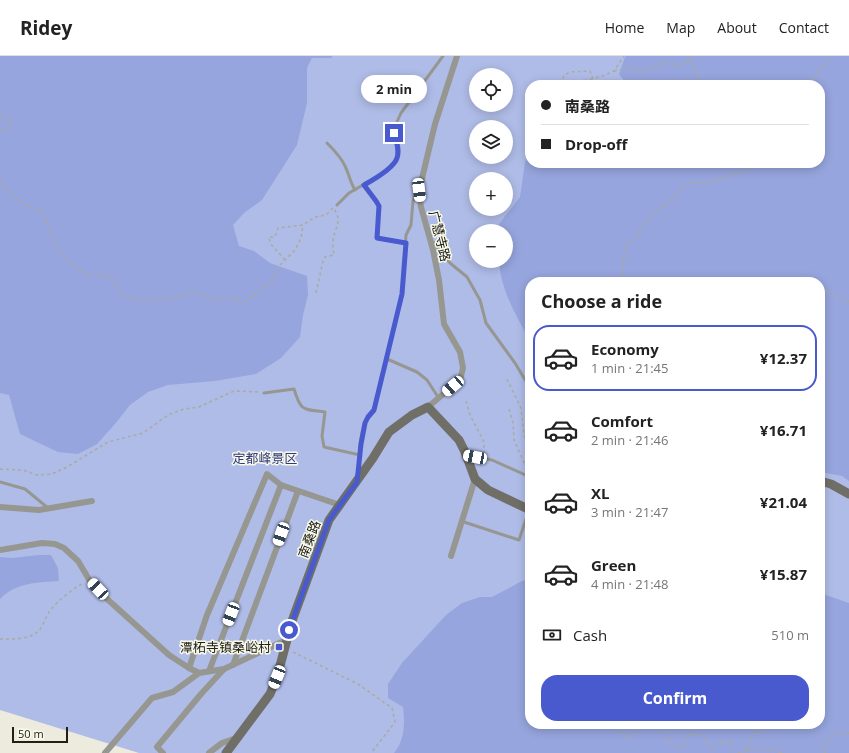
<!DOCTYPE html>
<meta charset="utf-8">
<style>
:root{--surface:#fff;--page:#f2f2f2;--text:#222;--muted:#767676;--line:#e0e0e0;--accent:#495ace}
body{margin:0;font-family:"Open Sans","Noto Sans SC",sans-serif;background:var(--page);color:var(--text);height:100vh;display:flex;flex-direction:column;font-size:15px;white-space:nowrap}
*{box-sizing:border-box;margin:0}
p{font-size:13px;color:var(--muted)}
.icon{flex:none;width:22px;height:22px;fill:none;stroke:currentColor;stroke-width:2;stroke-linecap:round;stroke-linejoin:round}
.map{position:relative;flex:1;overflow:hidden}
.panel{position:absolute;left:525px;top:221px;width:300px;height:452px;display:flex;flex-direction:column;background:var(--surface);border-radius:16px;box-shadow:0 2px 10px #0003}
.panel>*{flex:none}
.hud{position:absolute;left:525px;top:24px;width:300px;height:88px;border-radius:16px;box-shadow:0 2px 10px #0003;display:grid;align-content:center;height:88px;padding:0 16px;background:var(--surface)}
.tools{position:absolute;left:469px;top:12px;display:grid;gap:8px}
.tools a{display:grid;place-items:center;width:44px;height:44px;border-radius:50%;background:var(--surface);box-shadow:0 2px 10px #0003;font-size:20px}
.scale{position:absolute;left:12px;bottom:10px;width:56px;box-sizing:border-box;padding-left:4px;border:2px solid #20201b;border-top:0;font-size:11px;line-height:14px;white-space:nowrap;color:#20201b;-webkit-text-stroke:3px #f9f9ea;paint-order:stroke}
.end{position:absolute;width:18px;height:18px;margin:-9px;border:5px solid #495ace;background:#fff;box-shadow:0 0 0 2px #fff}
.from{border-radius:50%}
.bubble{position:absolute;height:28px;border-radius:14px;background:var(--surface);box-shadow:0 2px 10px #0003;font-size:13px;font-weight:700;line-height:28px;text-align:center}
.car{position:absolute;width:12px;height:24px;margin:-12px -6px;border-radius:5px;box-shadow:0 0 3px 1px #0007;background:linear-gradient(#fff 24%,#345 0 40%,#fff 0 76%,#345 0 86%,#fff 0)}
.hud b{display:flex;align-items:center;gap:14px;height:38px;font-size:15px}
.hud b+b{border-top:1px solid var(--line)}
.hud i{width:10px;height:10px;background:var(--text)}
ul{padding:0;list-style:none}
li{display:flex;align-items:center;gap:12px;height:66px;margin:0 8px 6px;padding:0 8px;border:2px solid transparent;border-radius:16px}
li div{flex:1}
li b{display:block;font-size:15px}
li em{font-style:normal;font-weight:700}
li.on{border-color:var(--accent)}
li>.icon{width:36px;height:36px;stroke-width:1.5}
h2{padding:0 16px;font-size:18px;line-height:48px}
.pay{display:flex;align-items:center;gap:10px;height:44px;padding:0 16px;font-size:15px}
.pay p{margin-inline-start:auto}
.action{display:flex;gap:8px;margin-top:auto;padding:8px 16px}
.action a{flex:1;height:46px;border-radius:16px;background:var(--accent);color:#fff;font-size:16px;font-weight:700;line-height:46px;text-align:center}
header{display:flex;align-items:center;gap:24px;box-sizing:border-box;height:56px;padding:0 20px;background:var(--surface);border-bottom:1px solid var(--line)}
header strong{font-size:19px}
nav{display:flex;gap:22px;margin-inline-start:auto;font-size:14px}
.map>svg:first-child{display:block}
</style>
<header>
<strong>Ridey</strong>
<nav><a>Home</a><a>Map</a><a>About</a><a>Contact</a></nav>
</header>
<div class="map">
<svg width="849" height="697" viewBox="0 0 849 697">
<rect width="100%" height="100%" fill="#ecebdd"/>
<path fill="#afbce7" fill-rule="evenodd" d="M0 0H849V697H139L0 654ZM476 19H506V49H476ZM530 29H820V107H530ZM476 71H506V101H476ZM476 123H506V153H476ZM476 175H506V205H476ZM530 226H820V668H530Z"/>
<g fill="#96a5dd">
<path d="M0 0H333L331 2H312L307 12V47L297 89 262 144 244 157 233 169 239 190 254 195 270 207 307 220 308 239 303 259 300 281 281 302 256 318 215 325 168 329 148 336 130 349 115 368 97 388 78 398 58 396 20 378 9 339 0 337Z"/>
<path d="M626 0H849V425L842 420 820 416V226H530V285C516 259 501 235 499 205H506V175H499V168L520 141 525 106 530 98V107H820V29H627L619 18 625 1Z"/>
<path d="M39 499H51L58 512 59 525C38 526 15 527 0 543V501L12 502Z"/>
<path d="M530 523V668H820V537L849 547V697H394C405 684 405 667 403 651L388 642V628L402 607 446 559 462 547 480 541H492L522 525Z"/>
</g>
<g fill="none" stroke-linecap="round" stroke-linejoin="round">
<g stroke="#aaaa9f" stroke-width="1.5" stroke-dasharray="3 3" stroke-linecap="butt">
<path d="M688 0C691 9 698 14 699 24L695 29"/>
<path d="M614 15 627 12 644 15 664 7 680 9 689 5"/>
<path d="M593 23 590 15 571 16 564 19 562 26 566 29 570 28 603 20 614 15 624 0"/>
<path d="M809 29 831 0"/>
<path d="M0 59 10 64 11 68 9 72 0 73"/>
<path d="M0 123C12 144 22 147 43 156 52 181 58 207 87 217 95 219 104 220 112 221L119 235 123 240 142 244 170 243 193 236 217 244 236 241 239 249 261 234 275 223 276 213 295 194 301 182 303 169"/>
<path d="M285 204 270 187 269 181H275L278 172 303 169 315 161 326 159 334 151"/>
<path d="M623 226 622 214 626 189 637 180 649 162 676 140 687 127 713 126 751 112 773 107"/>
<path d="M820 235H826L849 246"/>
<path d="M316 237 323 205 325 201 334 199C333 194 333 190 333 185 334 173 343 166 334 153"/>
<path d="M507 323 521 352 524 379 530 395"/>
<path d="M466 345 470 359 484 386V398"/>
<path d="M509 353 513 366 514 384 517 391 527 413"/>
<path d="M0 413 23 414 37 419 52 418 67 411 108 386 143 377 168 359 184 353 199 351 234 335 259 336"/>
<path d="M0 583C11 583 26 584 36 577 42 574 45 562 49 556 56 546 73 532 84 527"/>
<path d="M293 596 358 628 392 652 395 666 371 697"/>
<path d="M620 668 621 676 626 682 636 676 641 668"/>
<path d="M658 668 666 671V681L670 688 680 692 684 691 687 679C703 677 704 680 710 693L723 686 732 685 731 697"/>
<path d="M746 694C750 679 755 677 768 668"/>
<path d="M738 697 761 692 783 697"/>
<path d="M825 697 822 691 823 688 838 678 849 677"/>
</g>
<g stroke="#979791" stroke-width="3">
<path d="M327 87C334 94 341 101 345 110 349 118 350 126 355 134"/>
<path d="M364 129 376 145 379 150 377 182 405 187"/>
<path d="M337 149 349 137 387 115 397 102V89L394 77 396 68 401 57 443 0"/>
<path d="M433 186 450 207 467 221 480 244 486 267 515 307 530 332"/>
<path d="M387 303 417 316 427 324 438 341"/>
<path d="M264 337 294 333C301 356 303 353 325 356L322 380 324 391 360 399"/>
<path d="M468 400 492 404 530 421"/>
<path d="M358 418C359 401 359 383 365 367 366 362 371 358 374 354L402 238 406 179 411 169 413 145 418 135"/>
<path d="M0 426 25 433 48 452"/>
<path d="M461 465 519 484 529 454"/>
</g>
<g stroke="#979791" stroke-width="6">
<path d="M428 351 460 324 463 312 460 296 444 268 439 224 433 194 421 151 419 135 435 68 457 0"/>
<path d="M0 451 39 454 92 445"/>
<path d="M0 494 42 487 55 488 64 492 78 505 90 525 106 542 169 599 189 612 199 617 224 613 286 584"/>
<path d="M451 500 475 423"/>
<path d="M233 609 298 435"/>
<path d="M189 612 207 559 267 418 281 429 340 449"/>
<path d="M209 615 281 429"/>
<path d="M105 697 152 642 173 636 199 617"/>
<path d="M163 697 157 691 201 638 224 613"/>
<path d="M209 697 222 687 236 682"/>
</g>
<g stroke="#706f67" stroke-width="9">
<path d="M820 425 831 428 849 438"/>
<path d="M226 697 270 638 277 621 292 565 329 464 373 402 389 376 412 359 428 351 459 384 465 396 475 423 488 434 530 454"/>
</g>
</g>
<g fill="none" stroke-linecap="round" stroke-linejoin="round">
<path stroke="#495ace" stroke-width="5" d="M289 574 329 464 357 426 361 388 365 367 368 361 374 354 402 238 406 187 377 182 379 150 376 145 364 129C373 124 394 112 397 102 400 94 396 84 394 77"/>
</g>
<rect fill="#495ace" stroke="#f9f9ea" stroke-width="1.5" x="275" y="587" width="8" height="8" rx="2"/>
<g text-anchor="middle" stroke-width="3" stroke-linejoin="round" paint-order="stroke">
<g font-size="13" fill="#20201b" stroke="#f9f9ea">
<text transform="translate(440 180) rotate(76)" y="5">广慧寺路</text>
<text transform="translate(309 483) rotate(-69)" y="5">南桑路</text>
</g>
<g font-size="13" fill="#2e3a7d" stroke="#f9f9ea">
<text x="265" y="407">定都峰景区</text>
</g>
<g font-size="13" fill="#20201b" stroke="#f9f9ea" text-anchor="end">
<text x="271" y="596">潭柘寺镇桑峪村</text>
</g>
</g>
</svg>
<div class="tools">
<a><svg class="icon" aria-label="locate" viewBox="0 0 24 24"><circle cx="12" cy="12" r="6"/><path d="M12 2v4M12 18v4M2 12h4M18 12h4"/></svg></a>
<a><svg class="icon" aria-label="layers" viewBox="0 0 24 24"><path d="M12 4l9 5-9 5-9-5zM3 14l9 5 9-5"/></svg></a>
<a>+</a>
<a>−</a>
</div>
<div class="scale">50 m</div>
<i class="end from" style="left:289px;top:574px"></i>
<i class="end" style="left:394px;top:77px"></i>
<div class="bubble" style="left:361px;top:19px;width:66px">2 min</div>
<i class="car" style="left:419px;top:134px;rotate:173deg"></i>
<i class="car" style="left:453px;top:330px;rotate:229deg"></i>
<i class="car" style="left:475px;top:401px;rotate:281deg"></i>
<i class="car" style="left:281px;top:478px;rotate:200deg"></i>
<i class="car" style="left:98px;top:533px;rotate:317deg"></i>
<i class="car" style="left:231px;top:558px;rotate:201deg"></i>
<i class="car" style="left:277px;top:621px;rotate:202deg"></i>
<div class="hud">
<b><i class="from"></i>南桑路</b>
<b><i></i>Drop-off</b>
</div>
<section class="panel">
<h2>Choose a ride</h2>
<ul>
<li class="on"><svg class="icon" aria-label="car" viewBox="0 0 24 24"><path d="M5 17H2v-5l4-1 3-4h7l3 4 3 1v5h-3M9 17h6M6 11h13"/><circle cx="7" cy="17" r="2"/><circle cx="17" cy="17" r="2"/></svg><div><b>Economy</b><p>1 min · 21:45</p></div><em>¥12.37</em></li>
<li><svg class="icon" aria-label="car" viewBox="0 0 24 24"><path d="M5 17H2v-5l4-1 3-4h7l3 4 3 1v5h-3M9 17h6M6 11h13"/><circle cx="7" cy="17" r="2"/><circle cx="17" cy="17" r="2"/></svg><div><b>Comfort</b><p>2 min · 21:46</p></div><em>¥16.71</em></li>
<li><svg class="icon" aria-label="car" viewBox="0 0 24 24"><path d="M5 17H2v-5l4-1 3-4h7l3 4 3 1v5h-3M9 17h6M6 11h13"/><circle cx="7" cy="17" r="2"/><circle cx="17" cy="17" r="2"/></svg><div><b>XL</b><p>3 min · 21:47</p></div><em>¥21.04</em></li>
<li><svg class="icon" aria-label="car" viewBox="0 0 24 24"><path d="M5 17H2v-5l4-1 3-4h7l3 4 3 1v5h-3M9 17h6M6 11h13"/><circle cx="7" cy="17" r="2"/><circle cx="17" cy="17" r="2"/></svg><div><b>Green</b><p>4 min · 21:48</p></div><em>¥15.87</em></li>
</ul>
<div class="pay"><svg class="icon" aria-label="cash" viewBox="0 0 24 24"><path d="M3 7h18v10H3z"/><circle cx="12" cy="12" r="2"/></svg>Cash<p>510 m</p></div>
<div class="action"><a>Confirm</a></div>
</section>
</div>
